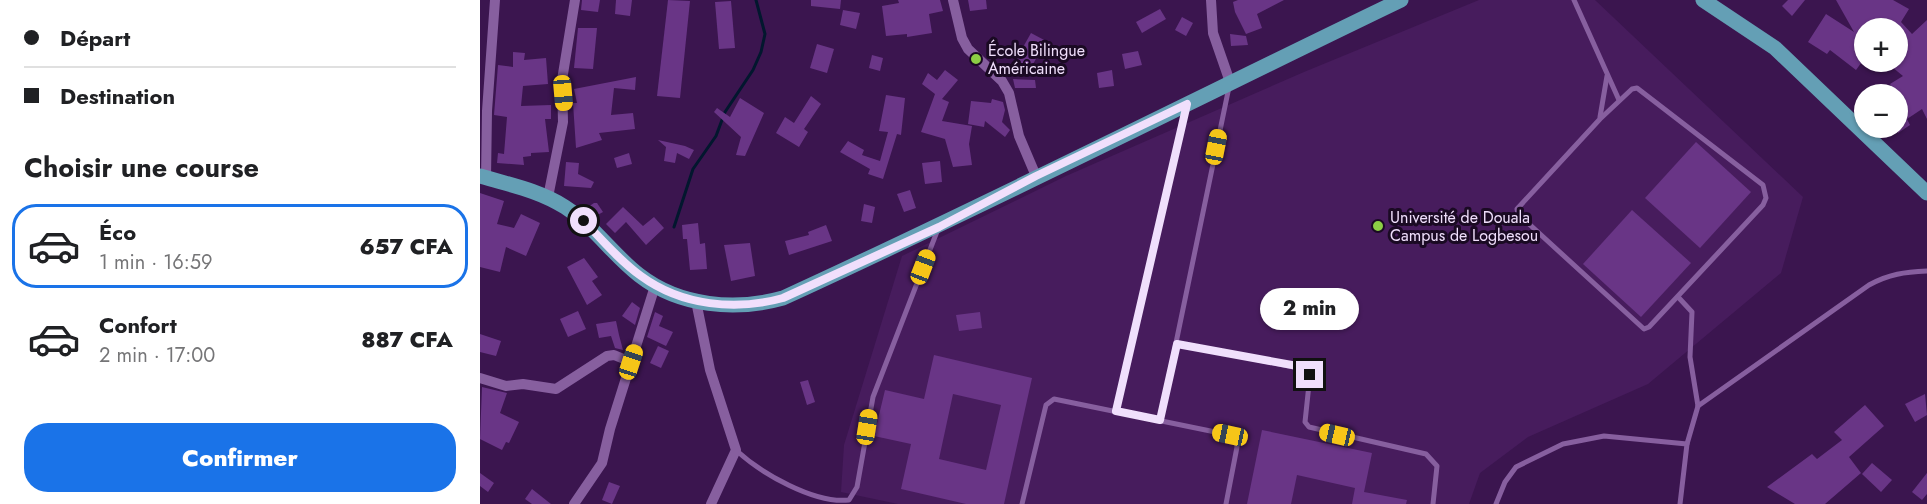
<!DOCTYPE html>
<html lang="fr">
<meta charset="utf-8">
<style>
:root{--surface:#fff;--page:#f2f2f2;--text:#202124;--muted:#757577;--line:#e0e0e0;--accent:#1a73e8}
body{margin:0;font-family:Jost,sans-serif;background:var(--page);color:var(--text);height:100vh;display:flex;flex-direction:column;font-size:22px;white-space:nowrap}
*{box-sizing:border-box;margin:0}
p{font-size:20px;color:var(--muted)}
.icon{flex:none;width:33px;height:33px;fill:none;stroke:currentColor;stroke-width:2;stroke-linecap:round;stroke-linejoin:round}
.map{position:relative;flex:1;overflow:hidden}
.drawer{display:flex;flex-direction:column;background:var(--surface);width:480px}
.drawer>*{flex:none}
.banner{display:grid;align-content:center;height:132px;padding:0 24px;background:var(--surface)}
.fabs{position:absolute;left:1374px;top:18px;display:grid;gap:12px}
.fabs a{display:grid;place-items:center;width:54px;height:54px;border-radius:50%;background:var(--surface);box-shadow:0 2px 4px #0004;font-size:30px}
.end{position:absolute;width:27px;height:27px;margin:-14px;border:8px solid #f0dffc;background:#111;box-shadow:0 0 0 3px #111}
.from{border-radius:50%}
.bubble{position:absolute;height:42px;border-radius:21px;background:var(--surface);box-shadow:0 2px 4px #0004;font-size:20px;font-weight:800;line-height:42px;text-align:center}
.car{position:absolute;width:18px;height:36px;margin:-18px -9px;border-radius:8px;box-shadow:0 0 4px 2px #0007;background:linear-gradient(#f5c518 24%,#345 0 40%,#f5c518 0 76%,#345 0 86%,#f5c518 0)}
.banner b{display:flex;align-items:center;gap:21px;height:57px;font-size:22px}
.banner b+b{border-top:2px solid var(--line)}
.banner i{width:15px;height:15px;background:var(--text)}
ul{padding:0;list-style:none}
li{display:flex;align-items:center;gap:18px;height:84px;margin:0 12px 9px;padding:0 12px;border:3px solid transparent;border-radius:24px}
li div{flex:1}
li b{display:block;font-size:22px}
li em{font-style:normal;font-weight:800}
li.on{border-color:var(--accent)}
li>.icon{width:54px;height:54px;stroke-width:1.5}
h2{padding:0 24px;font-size:27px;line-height:72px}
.button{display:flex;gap:12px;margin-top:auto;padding:12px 24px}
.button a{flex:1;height:69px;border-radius:24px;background:var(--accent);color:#fff;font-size:24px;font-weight:800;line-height:69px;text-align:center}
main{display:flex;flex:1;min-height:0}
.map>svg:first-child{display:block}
</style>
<main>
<section class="drawer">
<div class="banner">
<b><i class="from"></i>Départ</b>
<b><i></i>Destination</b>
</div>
<h2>Choisir une course</h2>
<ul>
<li class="on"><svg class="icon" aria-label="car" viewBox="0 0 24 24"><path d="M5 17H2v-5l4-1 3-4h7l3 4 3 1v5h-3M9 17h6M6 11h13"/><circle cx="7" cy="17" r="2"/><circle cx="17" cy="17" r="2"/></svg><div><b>Éco</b><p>1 min · 16:59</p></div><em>657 CFA</em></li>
<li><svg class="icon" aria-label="car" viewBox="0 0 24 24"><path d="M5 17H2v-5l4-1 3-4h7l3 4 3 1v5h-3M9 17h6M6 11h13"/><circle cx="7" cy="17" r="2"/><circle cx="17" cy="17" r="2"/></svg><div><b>Confort</b><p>2 min · 17:00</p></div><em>887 CFA</em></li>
</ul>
<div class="button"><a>Confirmer</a></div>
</section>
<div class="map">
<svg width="1447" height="504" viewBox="0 0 1447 504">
<rect width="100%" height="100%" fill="#3b154f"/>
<path fill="#471c5d" d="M999 0H1115L1323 197 1301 273 1168 384 1048 437 1000 473 989 504H418L361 492 364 445 422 256 586 176 824 72Z"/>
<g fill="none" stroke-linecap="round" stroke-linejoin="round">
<path stroke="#02172e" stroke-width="3" d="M194 227 213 169 236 136 245 112 273 70 281 52 285 34 276 0"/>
</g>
<g fill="#693586" fill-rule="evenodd">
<path d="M102 0H120L118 12 101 10Z"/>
<path d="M136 0H152L150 16 135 14Z"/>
<path d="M188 0 210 1 200 98 177 96Z"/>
<path d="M331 0H361L360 9 331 6Z"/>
<path d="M418 0H460L463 11 449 14 452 33 427 37V34L406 36 402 6 419 3Z"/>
<path d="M488 0H506L507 9 490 11Z"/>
<path d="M758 0H804L777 14 782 28 766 34 755 12 753 2Z"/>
<path d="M1308 0H1325L1312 16 1302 6Z"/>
<path d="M1356 0H1413L1429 9 1421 22 1432 34 1447 20V119L1442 109 1427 119 1430 125 1418 133V111L1424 107 1410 84 1423 76 1406 62H1418V28H1384V59L1376 70 1350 50 1347 54 1328 42 1346 14 1374 32Z"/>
<path d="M251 1 255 48 239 49 235 2Z"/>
<path d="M680 9 686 19 662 33 656 22Z"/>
<path d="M363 10 380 13 376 29 360 25Z"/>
<path d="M702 17 713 23 706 36 695 30Z"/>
<path d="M98 28H117L113 69 94 68Z"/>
<path d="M551 33 566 41 548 73 533 65Z"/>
<path d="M750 34 766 36 768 45 751 46Z"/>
<path d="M337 44 354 49 347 73 330 68Z"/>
<path d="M658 51 662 65 645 69 642 54Z"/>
<path d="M33 52 45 53 44 60 66 58 68 84 43 86 41 106 71 105V119H65L69 152 51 153V156L43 157 44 165 17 163 18 153 24 154 27 117 14 115 18 65 33 67Z"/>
<path d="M392 55 403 58 400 71 389 68Z"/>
<path d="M465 70 478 80 462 99 469 102 462 121 492 126 489 144 492 165 473 167 465 139 441 132 455 94 442 84 448 73 457 80Z"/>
<path d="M632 70 634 86 619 88 617 73Z"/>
<path d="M156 77 155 90 134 88 131 115 153 113 155 129 119 133 122 140 96 148 93 103H97L94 89Z"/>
<path d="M533 79 555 80 556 88H535Z"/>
<path d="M406 95 425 98 421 135 417 134 403 179 388 174 390 169 360 152 368 141 384 150 382 155 400 161 408 132 399 131Z"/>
<path d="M331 96 341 104 324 129 328 132 319 147 296 133 305 117 314 123Z"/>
<path d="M260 98 284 113 265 156 256 155 261 137 234 112 237 108 250 117Z"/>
<path d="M512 99 523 102 525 110 522 122 530 130 525 137 505 121 504 127 488 124 491 101 511 103Z"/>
<path d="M178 140 205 146 214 150 209 159 197 153 195 163 184 161 186 147Z"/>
<path d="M1216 142 1271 192 1220 248 1165 198Z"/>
<path d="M149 153 152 164 137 168 134 158Z"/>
<path d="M460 161 462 182 445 184 442 163Z"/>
<path d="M86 162 99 163 98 174 114 182 111 188 84 186Z"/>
<path d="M430 190 436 208 424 212 417 194Z"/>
<path d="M0 193 24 201 17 224 34 228 41 214 60 223 46 256 26 247 20 272 0 267Z"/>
<path d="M114 203H117L123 212 114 217 108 207Z"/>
<path d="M384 204 395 207 392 223 381 221Z"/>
<path d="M143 207 163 226 174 217 184 228 166 245 146 222 135 233 126 224Z"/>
<path d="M1152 210 1211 263 1161 317 1103 264Z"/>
<path d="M218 223 220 244 225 243 227 269 210 270 207 239H203L202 225Z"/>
<path d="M346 225 352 241 309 255 305 241 329 235 328 232Z"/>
<path d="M270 243 275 276 251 281 244 245Z"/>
<path d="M104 258 118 277 112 281 122 295 107 305 87 267Z"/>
<path d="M152 302 160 308 155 325 142 316Z"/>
<path d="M98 311 106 329 88 337 80 319Z"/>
<path d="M175 312 183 316 179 326 193 332 186 346 167 337Z"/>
<path d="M500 312 502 328 479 331 476 315Z"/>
<path d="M136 321 139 335 143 350 135 348 131 336 119 338 116 324Z"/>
<path d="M0 334 21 341 16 356 0 352Z"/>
<path d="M178 346 189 351 181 368 170 363Z"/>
<path d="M454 355 552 378 524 504H486L421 489 431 444 394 436 405 390 444 399ZM473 394 521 405 506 470 459 459Z"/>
<path d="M328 380 335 402 327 405 320 382Z"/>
<path d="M2 387 27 393 20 413 39 422 29 443 26 442 22 450 0 439Z"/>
<path d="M1445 394 1447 415 1435 422 1425 404Z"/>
<path d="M1385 405 1404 426 1369 457 1381 473 1345 504H1315L1287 487 1332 454 1337 459 1362 440 1354 432Z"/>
<path d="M782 430 892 453 884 492 927 500 926 504H872L875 488 817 475 811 504H767Z"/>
<path d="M1392 463 1412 480 1401 492 1382 474Z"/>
<path d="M0 473 14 483 8 492 0 486Z"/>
<path d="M1447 473V494L1442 500 1432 492Z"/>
<path d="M129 482 140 486 132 504 122 500Z"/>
<path d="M52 489 71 504H52L45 499Z"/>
</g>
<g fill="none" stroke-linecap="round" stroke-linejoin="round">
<g stroke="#875f9f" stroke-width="5">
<path d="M1094 0 1139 100"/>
<path d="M1157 88 1283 185 1286 198 1283 205 1169 327 1164 329 1038 214 1037 209 1120 119 1152 89Z"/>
<path d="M1120 117 1127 76"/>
<path d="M1199 298 1212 312 1210 357 1218 406 1207 444 1200 504"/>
<path d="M697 343 828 370 830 375 825 422 829 427 946 454 957 466 953 504"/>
<path d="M1218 406 1389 285C1409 274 1425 272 1447 271"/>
<path d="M636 411 706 108"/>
<path d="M680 420 749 87"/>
<path d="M257 451C281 473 334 504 369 500L377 487 393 397 458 229"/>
<path d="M542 504 566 405 574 399 750 435 756 440 757 447 746 504"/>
<path d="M1016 504 1025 482 1036 467 1083 444 1124 436 1207 444"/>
</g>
<g stroke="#875f9f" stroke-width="10">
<path d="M473 0 482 38 488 49 522 81 529 93 539 136 556 176"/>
<path d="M731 0 733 33 750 82"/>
<path d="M6 178 7 111 15 0"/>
<path d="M68 197 83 122 82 80 95 0"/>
<path d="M216 301 230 370 256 450 231 504"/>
<path d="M0 378 26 386 43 384 76 389 127 356 134 355 151 362"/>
<path d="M94 504 122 463 130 429 175 286"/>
</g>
<g stroke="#649fb5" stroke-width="15">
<path d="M1223 0 1295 48 1447 193"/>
<path d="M0 176C30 185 58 190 85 207 114 226 133 255 159 275 200 307 256 311 303 298 511 203 715 99 921 0"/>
</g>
</g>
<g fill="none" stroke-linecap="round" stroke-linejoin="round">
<path stroke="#f0dffc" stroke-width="8" d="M104 221C122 240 140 261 161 276 202 306 256 311 303 298L459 227 556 176 707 104 636 411 680 420 697 344 823 367 830 375"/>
</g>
<g fill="#8cce45" stroke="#1a0a23" stroke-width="2">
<circle cx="496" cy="59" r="6"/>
<circle cx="898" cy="226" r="6"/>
</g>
<g text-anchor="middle" stroke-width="6" stroke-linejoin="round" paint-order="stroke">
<g font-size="16" fill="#f0dffc" stroke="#1a0a23" text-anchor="start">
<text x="508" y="56">École Bilingue<tspan x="508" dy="18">Américaine</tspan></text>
<text x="910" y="223">Université de Douala<tspan x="910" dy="18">Campus de Logbesou</tspan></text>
</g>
</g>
</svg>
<div class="fabs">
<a>+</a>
<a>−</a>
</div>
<i class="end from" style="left:104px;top:221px"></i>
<i class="end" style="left:830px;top:375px"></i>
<div class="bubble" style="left:780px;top:288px;width:99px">2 min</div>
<i class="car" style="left:83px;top:93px;rotate:175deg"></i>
<i class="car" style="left:736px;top:147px;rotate:11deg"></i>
<i class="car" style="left:443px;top:267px;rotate:21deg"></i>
<i class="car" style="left:151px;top:362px;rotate:18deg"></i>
<i class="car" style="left:387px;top:427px;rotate:9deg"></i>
<i class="car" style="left:750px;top:435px;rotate:282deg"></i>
<i class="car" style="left:857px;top:435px;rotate:283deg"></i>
</div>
</main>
